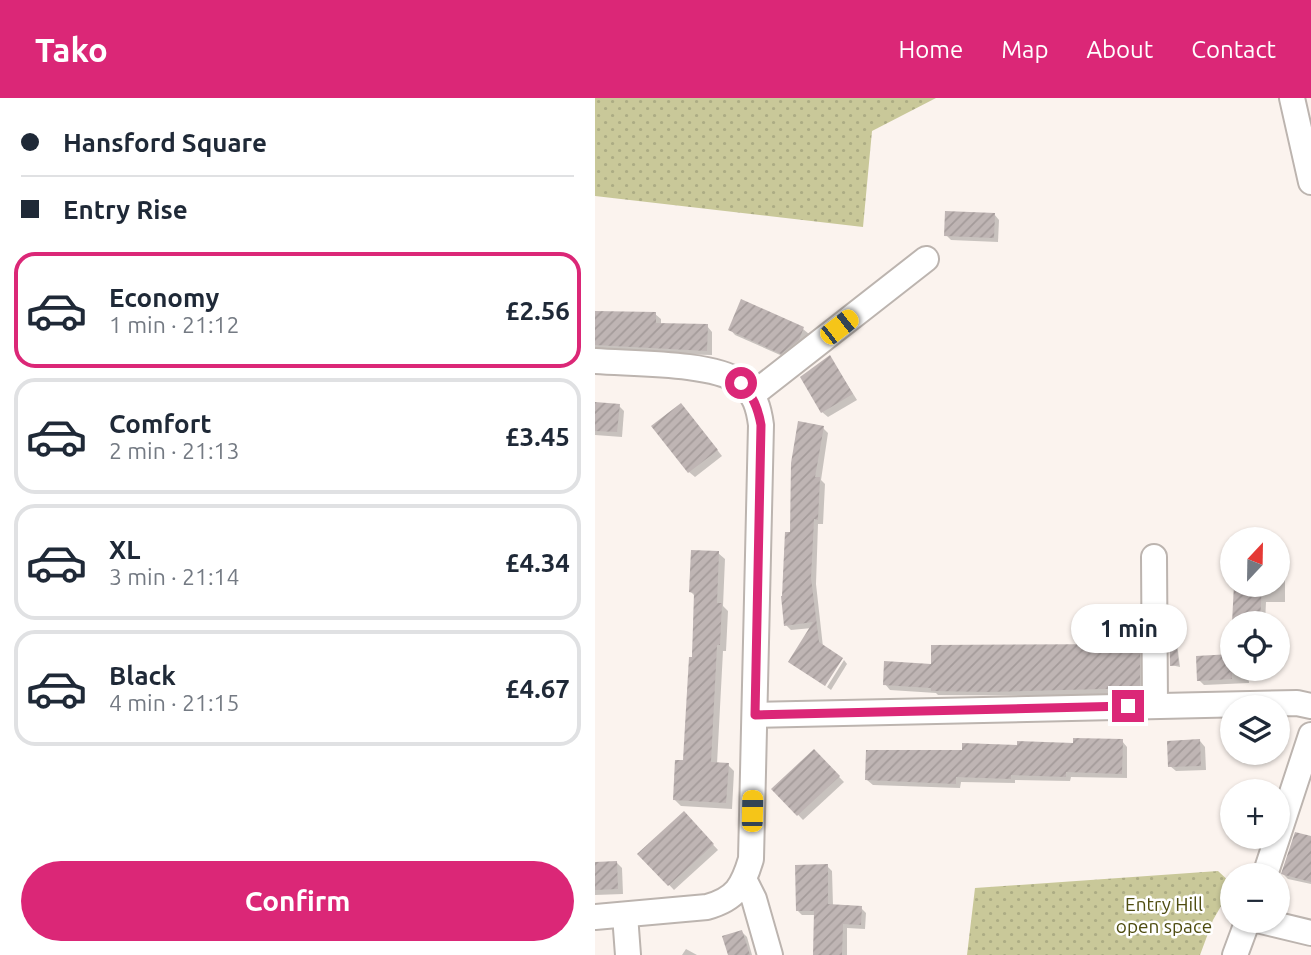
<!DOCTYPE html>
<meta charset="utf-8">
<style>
:root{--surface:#fff;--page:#f2f2f3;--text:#1f2937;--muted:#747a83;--line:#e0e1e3;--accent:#db2777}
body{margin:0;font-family:Ubuntu,sans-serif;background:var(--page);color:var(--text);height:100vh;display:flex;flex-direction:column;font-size:26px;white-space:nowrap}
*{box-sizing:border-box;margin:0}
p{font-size:23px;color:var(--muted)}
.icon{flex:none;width:38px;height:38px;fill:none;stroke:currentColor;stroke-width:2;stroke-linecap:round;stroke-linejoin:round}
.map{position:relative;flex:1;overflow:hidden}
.sheet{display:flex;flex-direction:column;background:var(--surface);width:595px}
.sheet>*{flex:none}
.banner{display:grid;align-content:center;height:154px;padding:0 21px;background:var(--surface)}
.needle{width:46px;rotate:22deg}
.buttons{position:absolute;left:625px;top:429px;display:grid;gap:14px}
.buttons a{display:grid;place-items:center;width:70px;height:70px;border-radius:50%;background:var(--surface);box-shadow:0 2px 5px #0004;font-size:35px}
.end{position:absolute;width:32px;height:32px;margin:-16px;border:9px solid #db2777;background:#fff;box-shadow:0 0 0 4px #fff}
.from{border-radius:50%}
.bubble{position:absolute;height:49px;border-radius:24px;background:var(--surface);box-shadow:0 2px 5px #0004;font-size:23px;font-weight:700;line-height:49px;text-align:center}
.car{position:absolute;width:21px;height:42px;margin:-21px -10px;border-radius:9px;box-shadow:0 0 5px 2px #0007;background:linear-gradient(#f5c518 24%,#345 0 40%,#f5c518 0 76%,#345 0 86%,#f5c518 0)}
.banner b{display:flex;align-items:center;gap:24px;height:66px;font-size:26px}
.banner b+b{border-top:2px solid var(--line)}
.banner i{width:18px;height:18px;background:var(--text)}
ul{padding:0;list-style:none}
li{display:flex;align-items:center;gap:21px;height:116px;margin:0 14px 10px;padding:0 7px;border:4px solid var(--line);border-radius:21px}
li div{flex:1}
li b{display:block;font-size:26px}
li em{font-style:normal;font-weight:700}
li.on{border-color:var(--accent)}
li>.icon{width:63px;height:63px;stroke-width:1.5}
.button{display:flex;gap:14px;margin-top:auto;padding:14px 21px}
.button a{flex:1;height:80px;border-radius:42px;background:var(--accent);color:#fff;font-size:28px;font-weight:700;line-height:80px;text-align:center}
header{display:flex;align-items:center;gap:42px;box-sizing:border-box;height:98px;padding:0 35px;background:var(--accent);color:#fff}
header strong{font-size:33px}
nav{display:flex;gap:38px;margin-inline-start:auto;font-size:24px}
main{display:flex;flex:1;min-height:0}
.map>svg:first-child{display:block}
</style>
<header>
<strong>Tako</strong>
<nav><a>Home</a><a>Map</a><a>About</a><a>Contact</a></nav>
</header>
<main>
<section class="sheet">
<div class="banner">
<b><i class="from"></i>Hansford Square</b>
<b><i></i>Entry Rise</b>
</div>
<ul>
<li class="on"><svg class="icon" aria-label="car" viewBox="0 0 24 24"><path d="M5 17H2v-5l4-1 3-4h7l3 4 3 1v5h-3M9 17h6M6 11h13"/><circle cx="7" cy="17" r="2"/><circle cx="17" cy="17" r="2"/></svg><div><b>Economy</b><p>1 min · 21:12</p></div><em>£2.56</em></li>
<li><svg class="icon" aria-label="car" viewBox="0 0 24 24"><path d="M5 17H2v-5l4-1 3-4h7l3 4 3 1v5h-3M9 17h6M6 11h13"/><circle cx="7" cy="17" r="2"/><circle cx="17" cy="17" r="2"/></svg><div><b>Comfort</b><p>2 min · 21:13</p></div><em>£3.45</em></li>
<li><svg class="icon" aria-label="car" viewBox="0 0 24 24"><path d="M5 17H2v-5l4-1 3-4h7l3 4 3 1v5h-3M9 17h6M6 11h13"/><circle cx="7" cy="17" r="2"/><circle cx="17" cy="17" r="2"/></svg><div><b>XL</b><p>3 min · 21:14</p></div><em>£4.34</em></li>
<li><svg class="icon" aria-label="car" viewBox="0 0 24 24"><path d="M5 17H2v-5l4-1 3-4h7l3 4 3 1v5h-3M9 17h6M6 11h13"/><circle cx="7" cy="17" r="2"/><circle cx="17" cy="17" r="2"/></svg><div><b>Black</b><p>4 min · 21:15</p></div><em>£4.67</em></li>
</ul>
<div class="button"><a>Confirm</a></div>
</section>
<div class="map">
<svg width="716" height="857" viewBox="0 0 716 857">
<defs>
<pattern id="grass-dots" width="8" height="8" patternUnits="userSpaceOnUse" patternTransform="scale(1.75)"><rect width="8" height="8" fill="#c9c899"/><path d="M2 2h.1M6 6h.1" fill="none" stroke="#acac84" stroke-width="1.8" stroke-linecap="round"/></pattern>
<pattern id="building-hatch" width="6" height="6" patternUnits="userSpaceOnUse" patternTransform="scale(1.75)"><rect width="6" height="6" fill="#bfb5b4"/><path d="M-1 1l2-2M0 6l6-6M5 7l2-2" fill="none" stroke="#a49b9a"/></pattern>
</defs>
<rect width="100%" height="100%" fill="#fbf3ee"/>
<g fill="url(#grass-dots)">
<path d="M0 0H341L277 33 268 129 0 98Z"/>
<path d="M623 773 637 786V789L618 822 605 857H372L380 790Z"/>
</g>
<g fill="#0003">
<path d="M399 116 404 122 403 144 356 142 351 137Z"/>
<path d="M0 215 60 216 66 221V227L112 228 117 234V257L74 256 71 253 0 252Z"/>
<path d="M135 231H208L214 236 209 247 192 260 140 237Z"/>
<path d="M235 259 262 302 233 319 227 314Z"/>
<path d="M0 306 24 308 29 313 27 339 0 337Z"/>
<path d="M91 312 127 358 100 379 94 374Z"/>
<path d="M228 330 233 335 226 382 230 386 228 426H223L221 486 228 549 229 587 217 530 196 532 191 527 196 436Z"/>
<path d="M123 455 130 461 128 508 133 513 131 553H128L122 666 133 667 139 673 137 711 86 708 79 701 90 664 101 499 96 494Z"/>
<path d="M682 456 690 461V504H671L670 525H639L652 486H682Z"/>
<path d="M577 519 579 521 585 569 576 567Z"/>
<path d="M544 548 549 553 550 595 501 598 343 597 341 595 295 592 290 586 338 568Z"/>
<path d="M637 558V570H653L654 585 609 587 604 582Z"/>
<path d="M249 562 252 566 236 592 232 589Z"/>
<path d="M527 643 532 649V680L476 679 475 683 420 682V685L366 684 365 690 278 687 272 682 368 654Z"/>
<path d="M605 643 610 649 611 672 581 673 575 668Z"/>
<path d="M219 653 249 684 208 722 179 691Z"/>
<path d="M89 715 123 752 79 792 45 756Z"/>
<path d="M716 739V786L693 781 688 776Z"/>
<path d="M21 764 27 770 28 796 0 797V765Z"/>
<path d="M232 768 237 773 238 808 266 810 271 815 270 831 252 830V857H220V817H207L202 812Z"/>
<path d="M147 834 152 839 157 857H135Z"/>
<path d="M91 851 102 857H87Z"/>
</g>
<g fill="url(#building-hatch)">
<path d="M350 113 400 115 399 140 349 138Z"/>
<path d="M146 201 209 229 204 242 186 256 133 232Z"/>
<path d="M0 213 61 214V225L113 226 112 253 0 247Z"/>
<path d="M235 257 258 296 226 315 205 279Z"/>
<path d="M0 304 25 306 22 334 0 333Z"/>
<path d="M86 305 123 352 93 375 56 328Z"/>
<path d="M203 323 229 328 220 379H225L223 422 219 421 216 480 224 544 248 560 230 588 193 564 218 524 189 528 186 498H187L190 434H195L196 365Z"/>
<path d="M96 452 124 453 122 505H127L125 547H122L116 664 134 665 131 705 78 702 80 662H88L94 559H97L99 495 94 494Z"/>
<path d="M639 486H667L665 525H637Z"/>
<path d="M578 517 584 567 575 568 574 518Z"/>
<path d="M545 546V590L394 594 336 593V590L288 587 289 563 336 566V547Z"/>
<path d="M637 556V581L602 583 601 558Z"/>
<path d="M478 640 528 641 527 676 471 674V679L416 677V681L361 679V686L270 682 271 652H367V645L422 647V643L478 645Z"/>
<path d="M605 641 606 668 573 669 572 643Z"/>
<path d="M219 651 245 678 202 718 176 691Z"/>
<path d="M89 713 119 746 73 788 42 756Z"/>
<path d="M700 734 716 738V784L686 776Z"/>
<path d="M22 763 23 791 0 792V764Z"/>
<path d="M233 766V806L267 808 266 827 248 826 247 857H218L219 813H201L200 767Z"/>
<path d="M147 832 155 857H133L127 838Z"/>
</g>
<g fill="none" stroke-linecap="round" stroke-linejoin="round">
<g stroke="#bcb4af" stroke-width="28">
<g id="minor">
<path d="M697 0 716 84"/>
<path d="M0 263C37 266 116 264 145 284 160 295 164 311 166 327L156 761C148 788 141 801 112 809L0 819"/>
<path d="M157 297 331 161"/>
<path d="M559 459 560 607"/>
<path d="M160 617 702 605 716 608"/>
<path d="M670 777 716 637"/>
<path d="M150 783 159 801 175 857"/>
<path d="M30 817 33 857"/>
<path d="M662 822 716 835"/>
<path d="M640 857 653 822"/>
</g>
</g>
<use href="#minor" stroke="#fff" stroke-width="24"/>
</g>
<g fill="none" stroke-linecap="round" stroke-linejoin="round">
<path stroke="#db2777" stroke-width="9" d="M146 285C158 298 163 310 166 327L160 617 533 608"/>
</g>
<g text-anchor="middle" stroke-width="5" stroke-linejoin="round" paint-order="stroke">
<g font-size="19" fill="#4f4d11" stroke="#fff">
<text x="569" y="813">Entry Hill<tspan x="569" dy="22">open space</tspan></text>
</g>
</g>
</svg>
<div class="buttons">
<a><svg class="needle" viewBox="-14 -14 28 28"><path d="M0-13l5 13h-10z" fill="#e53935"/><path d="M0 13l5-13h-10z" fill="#747a83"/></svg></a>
<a><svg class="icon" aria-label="locate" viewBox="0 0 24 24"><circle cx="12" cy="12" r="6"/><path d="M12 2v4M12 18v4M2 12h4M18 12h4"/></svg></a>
<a><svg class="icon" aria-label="layers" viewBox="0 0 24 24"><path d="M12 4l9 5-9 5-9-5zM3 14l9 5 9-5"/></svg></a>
<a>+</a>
<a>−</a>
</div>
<i class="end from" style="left:146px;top:285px"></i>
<i class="end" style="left:533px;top:608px"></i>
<div class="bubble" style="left:476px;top:506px;width:116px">1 min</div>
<i class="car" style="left:244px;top:229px;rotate:52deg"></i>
<i class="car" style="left:157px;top:713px;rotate:1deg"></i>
</div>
</main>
